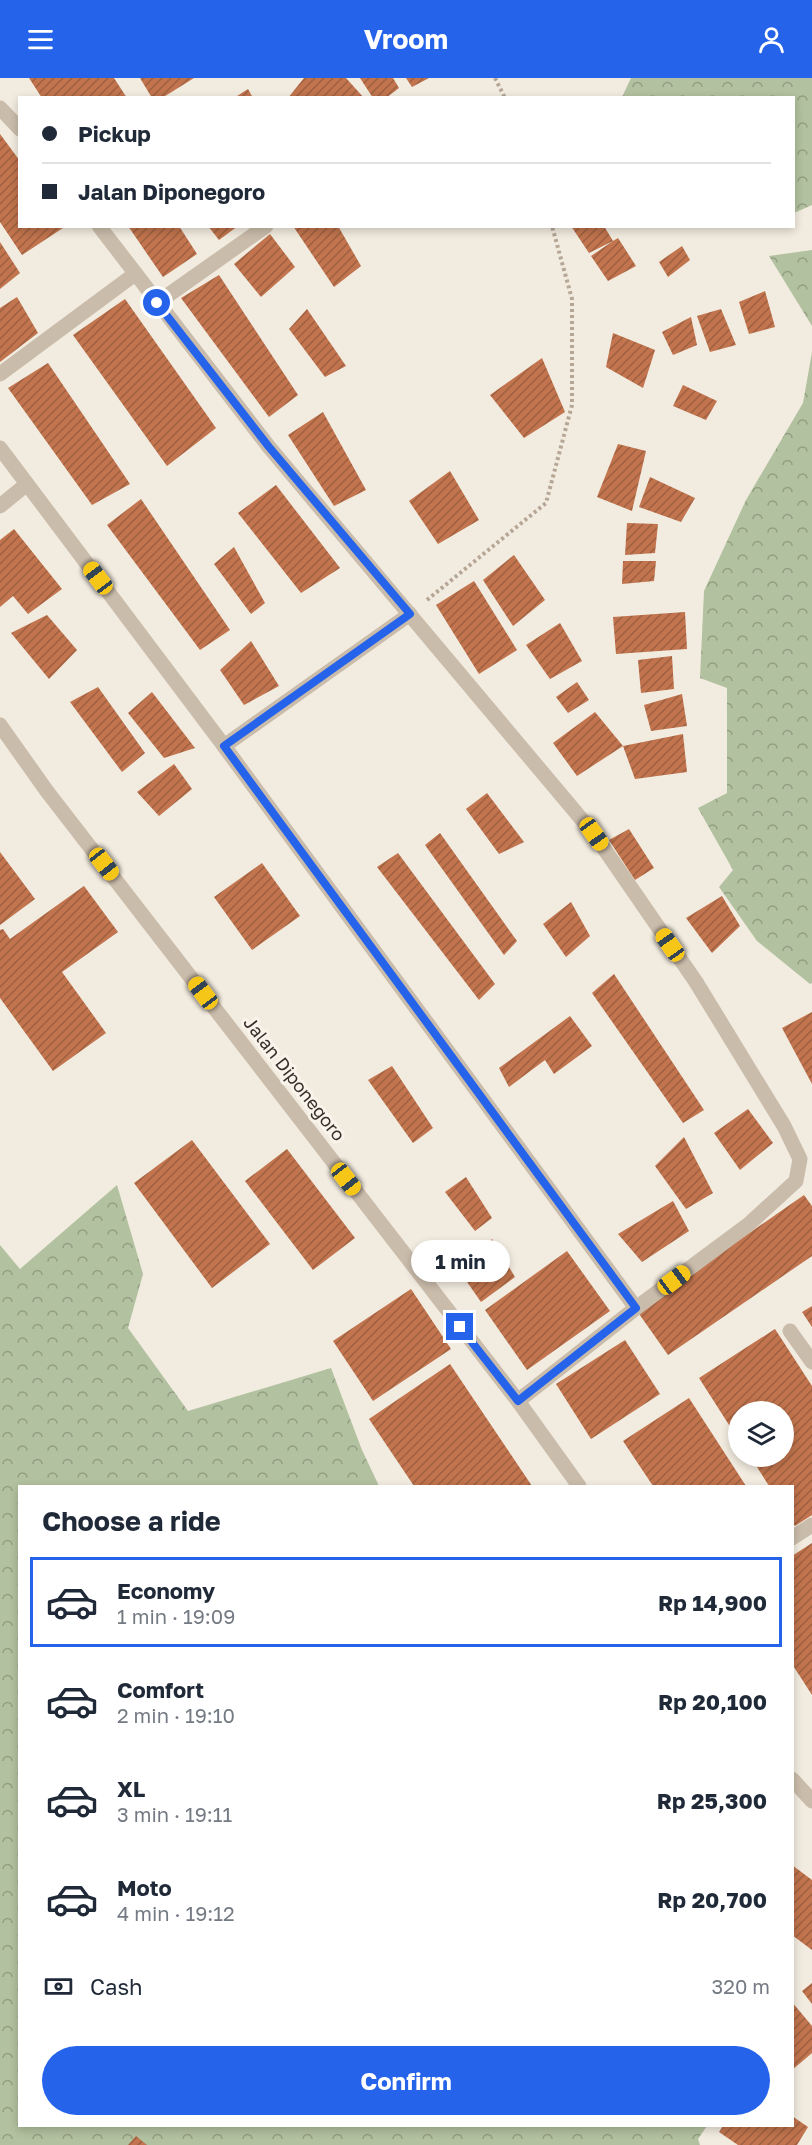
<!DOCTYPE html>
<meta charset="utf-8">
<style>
:root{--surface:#fff;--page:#f2f2f3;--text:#1f2937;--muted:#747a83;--line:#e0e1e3;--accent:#2563eb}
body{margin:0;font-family:"Golos Text",sans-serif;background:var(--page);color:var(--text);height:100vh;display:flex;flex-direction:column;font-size:22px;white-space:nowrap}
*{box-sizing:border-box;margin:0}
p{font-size:20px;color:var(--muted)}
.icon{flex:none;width:33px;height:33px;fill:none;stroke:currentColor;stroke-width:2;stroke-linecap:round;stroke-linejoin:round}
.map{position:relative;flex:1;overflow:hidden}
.drawer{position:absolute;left:18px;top:1407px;width:776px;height:642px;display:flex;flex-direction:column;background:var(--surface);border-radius:0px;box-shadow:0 3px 9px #0003}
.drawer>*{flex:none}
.banner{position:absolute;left:18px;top:18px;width:777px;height:132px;border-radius:0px;box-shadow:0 3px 9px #0003;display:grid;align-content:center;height:132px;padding:0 24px;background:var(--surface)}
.tools{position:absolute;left:728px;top:1323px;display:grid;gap:12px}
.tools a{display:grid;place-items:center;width:66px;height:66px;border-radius:50%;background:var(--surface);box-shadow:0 3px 9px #0003;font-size:30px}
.end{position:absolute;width:27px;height:27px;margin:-14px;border:8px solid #2563eb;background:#fff;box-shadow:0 0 0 3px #fff}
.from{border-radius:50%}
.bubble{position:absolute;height:42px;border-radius:21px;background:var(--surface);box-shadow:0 3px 9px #0003;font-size:20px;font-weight:700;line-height:42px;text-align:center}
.car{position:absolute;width:18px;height:36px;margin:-18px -9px;border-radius:8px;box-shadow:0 0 4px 2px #0007;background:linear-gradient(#f5c518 24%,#345 0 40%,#f5c518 0 76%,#345 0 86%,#f5c518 0)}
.banner b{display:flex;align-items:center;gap:21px;height:57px;font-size:22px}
.banner b+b{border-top:2px solid var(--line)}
.banner i{width:15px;height:15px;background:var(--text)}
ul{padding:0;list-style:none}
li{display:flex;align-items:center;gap:18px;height:90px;margin:0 12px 9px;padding:0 12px;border:3px solid transparent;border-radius:0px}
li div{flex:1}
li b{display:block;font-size:22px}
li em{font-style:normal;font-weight:700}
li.selected{border-color:var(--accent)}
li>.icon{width:54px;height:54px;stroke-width:1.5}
h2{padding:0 24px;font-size:27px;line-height:72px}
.pay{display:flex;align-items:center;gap:15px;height:66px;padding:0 24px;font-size:22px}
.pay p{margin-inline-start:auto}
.cta{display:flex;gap:12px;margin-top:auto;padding:12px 24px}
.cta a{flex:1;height:69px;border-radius:36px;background:var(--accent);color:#fff;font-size:24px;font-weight:700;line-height:69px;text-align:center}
header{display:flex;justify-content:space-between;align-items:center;height:78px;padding:0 24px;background:var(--accent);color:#fff;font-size:27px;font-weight:700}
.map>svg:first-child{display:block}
</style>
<header><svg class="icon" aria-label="menu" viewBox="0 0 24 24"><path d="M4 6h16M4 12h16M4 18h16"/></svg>Vroom<svg class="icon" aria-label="person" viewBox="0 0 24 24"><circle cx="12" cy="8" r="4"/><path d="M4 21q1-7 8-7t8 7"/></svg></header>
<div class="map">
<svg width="812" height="2067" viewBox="0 0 812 2067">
<defs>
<pattern id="forest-crowns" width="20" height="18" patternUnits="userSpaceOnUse" patternTransform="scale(1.5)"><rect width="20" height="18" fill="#b2c19f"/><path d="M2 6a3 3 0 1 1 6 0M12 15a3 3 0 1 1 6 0" fill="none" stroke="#929d82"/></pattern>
<pattern id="building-hatch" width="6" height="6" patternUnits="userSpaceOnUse" patternTransform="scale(1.5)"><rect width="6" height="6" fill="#c1744d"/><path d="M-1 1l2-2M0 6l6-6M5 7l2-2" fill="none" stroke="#9e6040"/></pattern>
</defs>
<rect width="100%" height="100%" fill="#f2ebdf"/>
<g fill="url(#forest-crowns)">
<path d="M631 0H812V127L794 135V20L622 19Z"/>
<path d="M812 172V248L769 178Z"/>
<path d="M812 274V905L810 906 757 863 719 809 733 792 698 730 727 715V610L700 600 704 513 746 422 803 325Z"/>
<path d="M117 1107 143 1196 128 1250 188 1333 331 1290 362 1372 379 1408H20V2048H707L698 2061 700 2067H0V1167L20 1191Z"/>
</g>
<g fill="url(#building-hatch)">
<path d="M29 0H114L127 20H42Z"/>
<path d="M140 0H194L162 20H152Z"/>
<path d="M304 0H346L364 20H288Z"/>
<path d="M360 0H393L399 10 386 20H373Z"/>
<path d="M406 0H429L412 9Z"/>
<path d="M248 11 253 20H234Z"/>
<path d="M0 56 20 83V148H66L22 177 0 144Z"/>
<path d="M128 148H179L197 176 163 199Z"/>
<path d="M208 148H238L219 162Z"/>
<path d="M293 148H338L361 188 334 209Z"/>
<path d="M571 148H604L613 163 618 160 636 188 608 203 591 178 613 163 589 175Z"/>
<path d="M270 156 295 189 261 219 234 186Z"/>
<path d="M0 164 20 195 0 211Z"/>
<path d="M682 168 690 182 668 199 659 184Z"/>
<path d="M219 197 298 317 269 339 181 220Z"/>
<path d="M765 213 775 249 749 256 739 224Z"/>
<path d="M17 219 38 255 0 284V230Z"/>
<path d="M125 221 216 350 167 388 73 257Z"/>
<path d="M307 231 346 288 325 299 289 251Z"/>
<path d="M721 231 736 267 710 274 697 238Z"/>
<path d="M691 239 697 267 673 277 662 254Z"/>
<path d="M613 255 655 272 643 310 606 289Z"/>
<path d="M542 280 565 334 524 360 490 317Z"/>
<path d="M48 285 130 406 92 427 8 310Z"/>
<path d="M683 307 717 323 706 342 673 328Z"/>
<path d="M323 334 366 412 334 428 288 357Z"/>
<path d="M618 366 646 373 632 433 597 419Z"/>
<path d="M450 393 479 442 438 466 409 423Z"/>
<path d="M650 399 695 420 681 444 639 429Z"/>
<path d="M276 407 340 490 301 515 238 435Z"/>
<path d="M141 421 230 552 200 572 107 447Z"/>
<path d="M627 445 658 446 655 475 625 477Z"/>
<path d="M14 451 62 511 28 536 13 518 0 529V462Z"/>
<path d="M234 469 265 525 251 536 214 486Z"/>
<path d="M514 477 545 522 513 548 483 502Z"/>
<path d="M623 483H656L654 503 622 506Z"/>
<path d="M474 503 517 572 479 596 436 527Z"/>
<path d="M685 534 687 571 616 576 613 539Z"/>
<path d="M47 537 77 572 49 601 11 555Z"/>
<path d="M560 545 582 583 550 601 526 567Z"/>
<path d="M251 563 279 608 244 627 220 592Z"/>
<path d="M672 578 674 611 641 615 638 582Z"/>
<path d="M577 604 589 622 568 635 556 619Z"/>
<path d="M98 609 145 675 122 694 70 624Z"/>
<path d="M152 614 195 670 164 680 128 635Z"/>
<path d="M682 616 687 648 651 653 644 627Z"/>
<path d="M595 634 623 668 577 698 553 665Z"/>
<path d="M683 656 687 694 635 701 623 668Z"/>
<path d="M174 686 192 711 159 738 137 714Z"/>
<path d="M487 715 524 764 499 776 466 731Z"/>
<path d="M629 751 654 790 635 802 609 762Z"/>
<path d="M440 755 517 863 504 877 425 767Z"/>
<path d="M0 774 35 821 0 847Z"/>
<path d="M398 775 495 906 479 922 377 789Z"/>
<path d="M262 785 300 838 252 872 214 819Z"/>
<path d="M84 808 118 854 62 894 106 955 53 993 0 920V852L3 851 10 861Z"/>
<path d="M722 818 740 848 712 875 686 840Z"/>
<path d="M571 824 590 858 566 879 543 846Z"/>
<path d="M614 896 704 1032 683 1045 592 915Z"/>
<path d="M812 934V1006L782 950Z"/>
<path d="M570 938 592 968 554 996 545 982 509 1009 499 990Z"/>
<path d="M392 988 433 1050 413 1065 368 1002Z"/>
<path d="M748 1031 773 1065 740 1092 714 1055Z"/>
<path d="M684 1059 713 1115 686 1131 655 1088Z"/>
<path d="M192 1062 270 1166 212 1210 134 1105Z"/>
<path d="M287 1071 355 1160 313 1192 245 1103Z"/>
<path d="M466 1099 492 1140 475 1153 445 1114Z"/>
<path d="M804 1117 812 1128V1178L668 1277 637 1233Z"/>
<path d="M673 1123 689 1153 642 1184 618 1156Z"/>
<path d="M492 1161 515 1199 481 1224 458 1191Z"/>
<path d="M567 1173 610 1233 527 1292 485 1232Z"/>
<path d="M411 1211 451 1271 373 1323 333 1263Z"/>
<path d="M812 1228V1249L802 1234Z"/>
<path d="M775 1251 812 1308V1437L795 1448 792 1444V1408H769L750 1378H783V1334H738V1361L699 1300Z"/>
<path d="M625 1262 660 1316 591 1361 556 1306Z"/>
<path d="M450 1286 532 1408H414L369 1341Z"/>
<path d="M689 1320 746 1408H653L623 1363Z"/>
<path d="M812 1465V1617L792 1586V1478Z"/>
<path d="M792 1787 812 1802V1872L792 1857Z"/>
<path d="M812 1905V1926L802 1913Z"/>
<path d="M792 1924 812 1948V1975L792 1992Z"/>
<path d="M792 2038 808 2049 797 2067H738L719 2054 723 2048H792Z"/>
<path d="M136 2058 147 2067H128Z"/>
</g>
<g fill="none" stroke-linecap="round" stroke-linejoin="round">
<g stroke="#b6a695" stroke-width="4" stroke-dasharray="3 3" stroke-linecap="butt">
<path d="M495 0 505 20"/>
<path d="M427 522 546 425 572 327V221L552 148"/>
</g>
<g stroke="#cabcab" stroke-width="15">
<path d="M0 30 20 51"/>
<path d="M99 148 269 369 594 756 696 904 784 1048 800 1081 796 1103 749 1146 636 1230 518 1323"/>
<path d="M157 225 266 148"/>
<path d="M0 296 135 196"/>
<path d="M0 370 224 668 410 536"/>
<path d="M0 428 27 406"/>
<path d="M0 647 46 712 518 1323 579 1408"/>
<path d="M224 668 636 1230"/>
<path d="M790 1253 812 1284"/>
<path d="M792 1460 812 1447"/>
<path d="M792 1701 812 1723"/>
</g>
</g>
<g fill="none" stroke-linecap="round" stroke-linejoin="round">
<path stroke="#2563eb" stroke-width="8" d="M157 225 269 369 410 536 224 668 636 1230 518 1323 460 1249"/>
</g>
<g text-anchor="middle" stroke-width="6" stroke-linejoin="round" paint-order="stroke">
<g font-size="18" fill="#382f2a" stroke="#f9f4eb">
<text transform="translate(294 1001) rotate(52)" y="6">Jalan Diponegoro</text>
</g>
</g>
</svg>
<div class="tools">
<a><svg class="icon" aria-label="layers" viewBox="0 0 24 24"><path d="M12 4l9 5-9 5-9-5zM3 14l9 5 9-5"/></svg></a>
</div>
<i class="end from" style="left:157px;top:225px"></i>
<i class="end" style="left:460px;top:1249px"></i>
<div class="bubble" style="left:411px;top:1162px;width:99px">1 min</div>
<i class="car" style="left:98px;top:500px;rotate:323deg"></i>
<i class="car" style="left:594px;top:756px;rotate:145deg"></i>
<i class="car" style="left:104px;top:786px;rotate:142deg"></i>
<i class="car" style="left:670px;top:867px;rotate:325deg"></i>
<i class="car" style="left:203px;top:915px;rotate:323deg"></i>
<i class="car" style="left:346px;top:1101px;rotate:142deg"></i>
<i class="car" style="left:674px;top:1202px;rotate:53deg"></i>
<div class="banner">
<b><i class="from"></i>Pickup</b>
<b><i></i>Jalan Diponegoro</b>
</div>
<section class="drawer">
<h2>Choose a ride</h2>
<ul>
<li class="selected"><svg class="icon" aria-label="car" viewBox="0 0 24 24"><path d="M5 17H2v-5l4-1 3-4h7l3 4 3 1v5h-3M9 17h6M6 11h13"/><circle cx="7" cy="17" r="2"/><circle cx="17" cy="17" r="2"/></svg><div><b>Economy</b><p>1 min · 19:09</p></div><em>Rp 14,900</em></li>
<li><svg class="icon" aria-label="car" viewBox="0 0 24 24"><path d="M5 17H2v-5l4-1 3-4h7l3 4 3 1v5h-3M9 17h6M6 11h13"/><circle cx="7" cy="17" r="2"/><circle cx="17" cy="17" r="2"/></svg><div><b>Comfort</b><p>2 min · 19:10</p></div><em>Rp 20,100</em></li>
<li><svg class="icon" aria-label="car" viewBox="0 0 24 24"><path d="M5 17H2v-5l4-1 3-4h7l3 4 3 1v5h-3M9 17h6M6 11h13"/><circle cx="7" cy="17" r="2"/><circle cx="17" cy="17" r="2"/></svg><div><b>XL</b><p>3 min · 19:11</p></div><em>Rp 25,300</em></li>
<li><svg class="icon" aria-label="car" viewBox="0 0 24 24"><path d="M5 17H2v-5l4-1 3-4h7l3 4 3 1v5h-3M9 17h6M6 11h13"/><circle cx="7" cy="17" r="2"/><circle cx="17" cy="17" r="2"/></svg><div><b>Moto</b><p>4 min · 19:12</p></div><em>Rp 20,700</em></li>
</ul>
<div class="pay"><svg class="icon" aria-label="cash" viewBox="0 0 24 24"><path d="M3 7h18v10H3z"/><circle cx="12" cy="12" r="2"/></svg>Cash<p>320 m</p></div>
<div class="cta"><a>Confirm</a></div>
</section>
</div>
